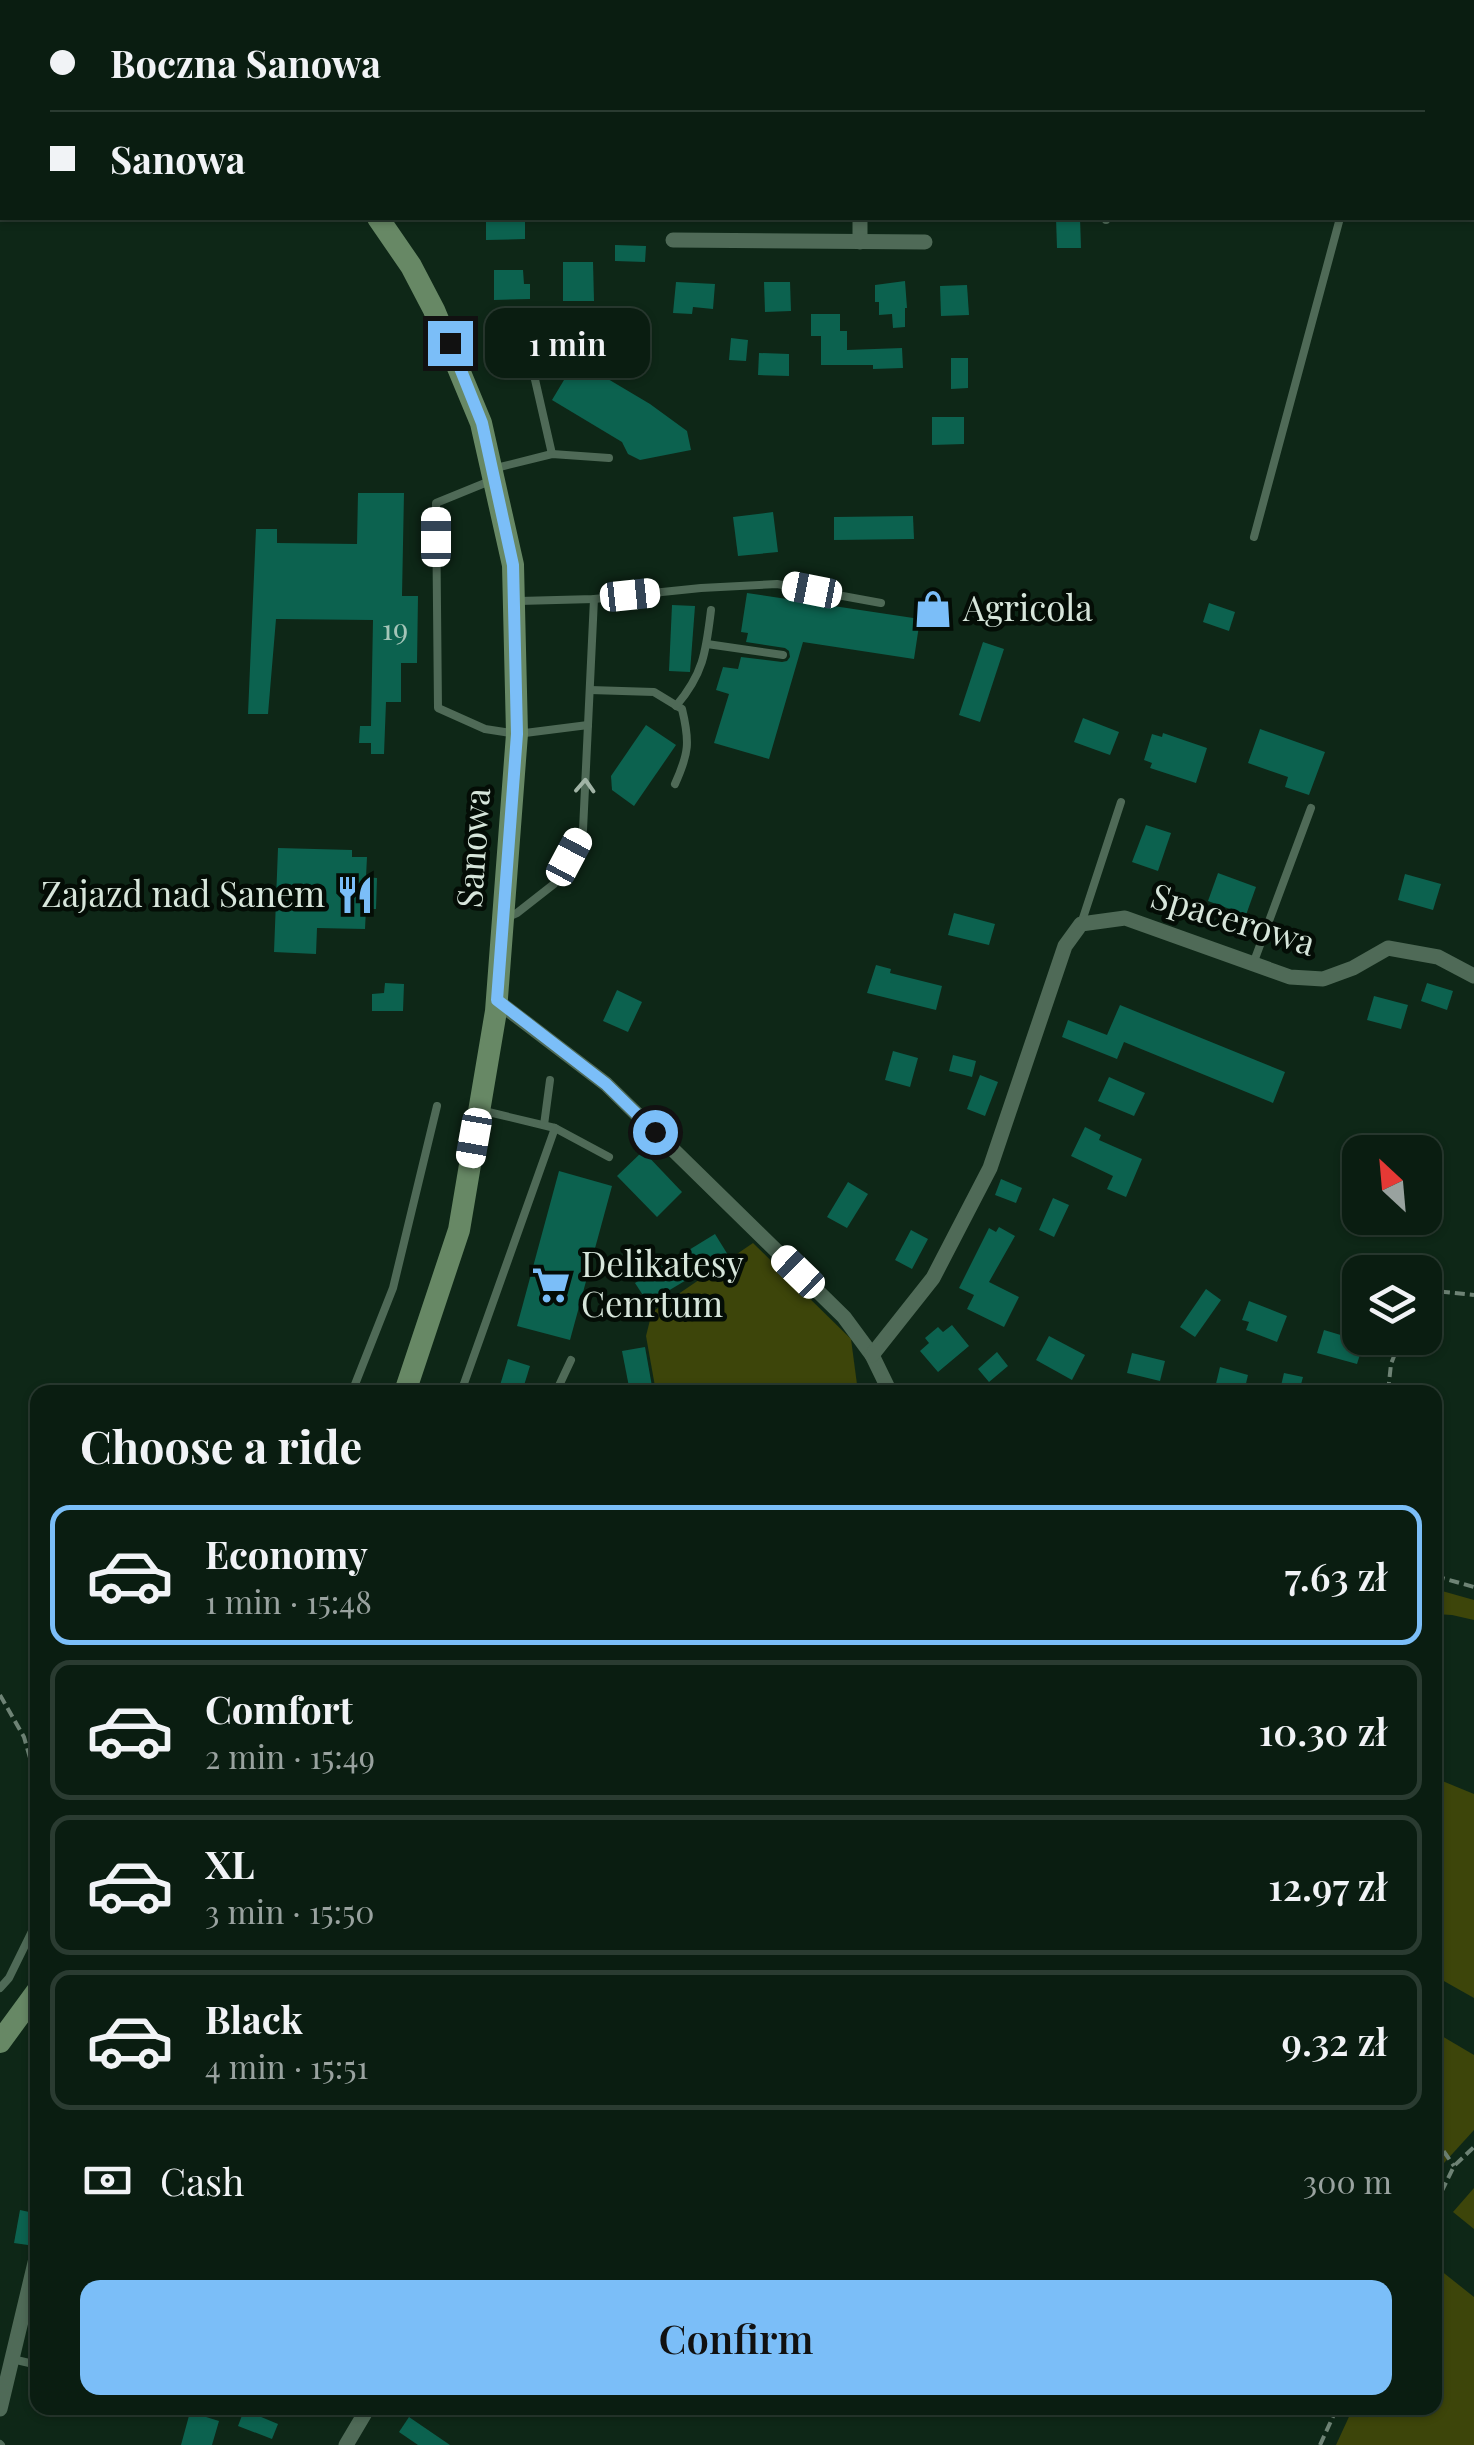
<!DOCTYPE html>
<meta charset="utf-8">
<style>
:root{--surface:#0a1d11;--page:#182a1f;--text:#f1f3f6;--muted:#99a29f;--line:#2a3b31;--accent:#7bbef8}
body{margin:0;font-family:"Playfair Display",serif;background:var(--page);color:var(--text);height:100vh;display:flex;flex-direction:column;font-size:38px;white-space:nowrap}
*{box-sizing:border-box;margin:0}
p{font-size:32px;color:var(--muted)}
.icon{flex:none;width:55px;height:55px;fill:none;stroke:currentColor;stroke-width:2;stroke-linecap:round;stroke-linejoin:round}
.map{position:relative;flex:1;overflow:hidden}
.sheet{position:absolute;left:30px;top:1385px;width:1412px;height:1030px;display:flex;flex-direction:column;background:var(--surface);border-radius:20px;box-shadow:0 2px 8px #0004,0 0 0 2px var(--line)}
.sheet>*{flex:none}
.hud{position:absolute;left:0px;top:0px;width:1475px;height:220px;box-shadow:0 2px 8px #0004,0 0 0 2px var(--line);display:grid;align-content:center;height:220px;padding:0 50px;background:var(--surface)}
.needle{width:65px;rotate:334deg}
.fabs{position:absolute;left:1342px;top:1135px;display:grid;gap:20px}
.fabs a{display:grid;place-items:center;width:100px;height:100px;border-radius:20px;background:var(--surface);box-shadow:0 2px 8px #0004,0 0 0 2px var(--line);font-size:50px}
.end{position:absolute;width:45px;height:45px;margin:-22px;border:12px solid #7bbef8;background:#111;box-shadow:0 0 0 5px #111}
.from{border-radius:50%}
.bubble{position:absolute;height:70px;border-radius:20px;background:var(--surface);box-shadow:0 2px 8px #0004,0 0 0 2px var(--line);font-size:32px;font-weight:600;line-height:70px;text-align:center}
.car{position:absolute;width:30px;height:60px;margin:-30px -15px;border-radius:12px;box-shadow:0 0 8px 2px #0007;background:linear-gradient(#fff 24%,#345 0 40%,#fff 0 76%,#345 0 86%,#fff 0)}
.hud b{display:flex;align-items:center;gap:35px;height:95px;font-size:38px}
.hud b+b{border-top:2px solid var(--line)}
.hud i{width:25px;height:25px;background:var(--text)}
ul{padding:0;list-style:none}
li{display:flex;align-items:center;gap:30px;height:140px;margin:0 20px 15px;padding:0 30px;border:5px solid var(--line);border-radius:20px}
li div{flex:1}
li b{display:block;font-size:38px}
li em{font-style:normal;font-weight:600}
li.active{border-color:var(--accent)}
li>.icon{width:90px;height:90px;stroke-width:1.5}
h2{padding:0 50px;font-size:45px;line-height:120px}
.pay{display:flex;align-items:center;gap:25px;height:110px;padding:0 50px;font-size:38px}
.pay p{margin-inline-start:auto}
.button{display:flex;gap:20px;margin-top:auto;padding:20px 50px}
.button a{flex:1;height:115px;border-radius:20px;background:var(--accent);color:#111;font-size:40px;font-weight:600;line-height:115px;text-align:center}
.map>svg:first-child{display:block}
</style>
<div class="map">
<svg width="1474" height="2445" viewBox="0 0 1474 2445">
<rect width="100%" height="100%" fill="#0e2717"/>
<g fill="#3d450a">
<path d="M753 1243 851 1339 858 1392H656L646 1336 652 1312Z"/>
<path d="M1435 1589 1474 1600V1620L1452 1615 1435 1614Z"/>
<path d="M1435 1778 1474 1794V1998L1435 1976Z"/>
<path d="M1435 2032 1474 2055V2130L1444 2163 1435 2159Z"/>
<path d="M1474 2188V2229L1453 2212Z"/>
<path d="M1435 2266 1474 2297V2445H1336L1353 2408H1435Z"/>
</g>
<g fill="#0c624f">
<path d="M486 218H525V239L486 240Z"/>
<path d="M1056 218H1080L1081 248H1057Z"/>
<path d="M615 245 646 246 645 262 615 261Z"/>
<path d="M563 262H593L594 301H563Z"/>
<path d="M494 270H523L524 284H530V299L494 300Z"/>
<path d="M905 281 907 308H905V327L893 328 892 314 879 315V302H875V285Z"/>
<path d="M676 282 715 284 713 309 693 307 692 314 673 313Z"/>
<path d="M764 282H790L791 311 765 312Z"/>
<path d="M967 285 969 315 941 316 940 286Z"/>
<path d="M811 314H840V331H847V350L902 348 903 368 873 369V365H821V336H811Z"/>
<path d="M731 338 748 340 746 361 729 360Z"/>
<path d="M759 353 789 354V376L758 375Z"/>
<path d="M951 358H968V388L951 389Z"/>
<path d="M576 360 650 404 687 431 691 450 640 460 628 454 622 442 552 400Z"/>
<path d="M932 417H964V444L932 445Z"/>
<path d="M358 493H404L402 596H418L417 663H401V702H386L384 754H371V743H359L360 726H371L373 620 276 619 268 714H248L256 529H277V543L357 544Z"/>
<path d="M773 512 778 552 738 556 733 517Z"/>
<path d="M913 516 914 539 834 540V517Z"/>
<path d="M747 593 920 619 914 659 803 642 769 759 714 743 729 694 716 690 723 667 738 669 741 657 782 662 787 661 790 657 789 651 785 648 746 642 748 633 741 632Z"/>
<path d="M1209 603 1235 612 1229 631 1203 622Z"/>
<path d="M672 605 695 606 690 672 669 671Z"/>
<path d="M983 642 1004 649 980 722 959 715Z"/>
<path d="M1083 718 1119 732 1110 755 1074 742Z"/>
<path d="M646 725 676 745 634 806 612 790 611 776Z"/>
<path d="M1260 729 1325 752 1309 795 1285 787 1288 777 1248 763Z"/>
<path d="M1163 733 1207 748 1196 783 1150 768 1152 763 1144 760 1152 734 1162 737Z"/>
<path d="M1146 825 1171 833 1158 871 1132 862Z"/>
<path d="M278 848 352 850V857H367L366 877 377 878 376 909H366L365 929 317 928 316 954 274 952Z"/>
<path d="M1218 873 1256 887 1246 915 1208 901Z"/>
<path d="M1405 874 1441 884 1433 910 1398 900Z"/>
<path d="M954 913 995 924 989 945 948 935Z"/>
<path d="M876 965 891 969 890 973 942 986 936 1010 867 993Z"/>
<path d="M385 983 404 984 403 1011H372V994L384 993Z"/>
<path d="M1427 983 1453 991 1447 1010 1421 1001Z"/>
<path d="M617 990 642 1002 628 1032 603 1021Z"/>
<path d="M1374 996 1408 1005 1401 1029 1367 1020Z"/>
<path d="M1120 1005 1285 1072 1273 1103 1124 1042 1117 1059 1062 1037 1068 1020 1107 1035Z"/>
<path d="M893 1051 918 1058 910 1087 885 1080Z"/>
<path d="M953 1055 976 1061 972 1077 949 1071Z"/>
<path d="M980 1075 998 1082 985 1116 967 1109Z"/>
<path d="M1109 1077 1145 1093 1134 1116 1098 1101Z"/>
<path d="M1085 1127 1101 1135 1099 1140 1142 1159 1126 1197 1107 1189 1113 1176 1071 1156Z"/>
<path d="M643 1151 682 1192 657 1217 617 1176Z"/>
<path d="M559 1171 612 1186 570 1340 517 1326Z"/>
<path d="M1001 1179 1022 1188 1016 1203 995 1195Z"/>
<path d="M848 1182 868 1194 847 1228 827 1217Z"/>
<path d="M1053 1198 1069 1205 1054 1237 1039 1230Z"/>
<path d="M999 1227 1015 1236 989 1282 1019 1297 1004 1327 967 1309 974 1295 959 1288 989 1228 996 1232Z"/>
<path d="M911 1230 928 1239 912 1269 895 1260Z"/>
<path d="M715 1234 728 1255 648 1303 635 1283Z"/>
<path d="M1206 1289 1221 1300 1195 1337 1180 1327Z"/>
<path d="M1249 1301 1287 1316 1277 1342 1246 1330 1249 1322 1242 1320Z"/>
<path d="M952 1325 969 1346 938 1372 920 1351 929 1343 925 1338 938 1327 943 1332Z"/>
<path d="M1324 1330 1364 1342 1357 1364 1317 1353Z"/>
<path d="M1049 1336 1085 1355 1072 1380 1036 1360Z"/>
<path d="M645 1347 653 1392H630L622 1351Z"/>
<path d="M997 1352 1008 1366 989 1382 978 1369Z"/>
<path d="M1132 1353 1165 1361 1160 1381 1127 1373Z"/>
<path d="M508 1359 530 1366 522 1392H498Z"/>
<path d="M1220 1367 1248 1375 1244 1392H1214Z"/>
<path d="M1284 1373 1303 1377 1299 1392 1280 1390Z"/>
<path d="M20 2210 34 2213 28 2245 14 2243Z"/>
<path d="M244 2410 278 2424 272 2439 238 2426Z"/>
<path d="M190 2412 219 2421 212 2445H181Z"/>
<path d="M409 2417 450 2445H418L399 2432Z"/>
</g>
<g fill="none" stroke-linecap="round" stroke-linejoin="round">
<g stroke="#6e8375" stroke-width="4" stroke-dasharray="10 5" stroke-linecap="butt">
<path d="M1425 1290 1474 1295"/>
<path d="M1388 1392 1391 1364 1401 1338"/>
<path d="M1435 1576 1474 1587"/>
<path d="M0 1695 24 1737 38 1786"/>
<path d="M1435 2139 1454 2166"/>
<path d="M1435 2205 1454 2166 1474 2147"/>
<path d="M1320 2445 1337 2408"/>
</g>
<g stroke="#4f6a57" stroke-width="8">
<path d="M729 0V2"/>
<path d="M475 2V0"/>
<path d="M1106 220V218"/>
<path d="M531 362 552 454"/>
<path d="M496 468 552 454 609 458"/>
<path d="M490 481 436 503 438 708 485 729 517 734 588 725"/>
<path d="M1254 537 1340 218"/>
<path d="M519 601 594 599 701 588 777 584 881 603"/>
<path d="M707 644 783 655"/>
<path d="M590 690 654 692 682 709C690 742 689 753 675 784"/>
<path d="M676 706C704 673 706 651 711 610"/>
<path d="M508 917 517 913 554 884 583 830 594 599"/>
<path d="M1081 924 1121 802"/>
<path d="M1253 964 1311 808"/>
<path d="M544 1125 550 1080"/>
<path d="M555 1128 609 1157"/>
<path d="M352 1392 393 1288 437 1106"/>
<path d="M461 1392 555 1128 484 1111"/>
<path d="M556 1392 571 1360"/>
<path d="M0 1988 9 1978 38 1919"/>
<path d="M12 2359 38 2365"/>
<path d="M0 2444 1 2445"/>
</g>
<g stroke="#4f6a57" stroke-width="15">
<path d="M882 0V2"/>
<path d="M860 218V242"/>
<path d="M673 240 925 242"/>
<path d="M497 1001 606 1084 844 1317 872 1355 890 1392"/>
<path d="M872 1355 933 1278 990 1168 1065 946 1081 924 1125 918 1290 977 1323 979 1353 968 1388 948 1438 957 1474 976"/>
<path d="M0 2409 38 2250"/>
<path d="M346 2445 368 2408"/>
</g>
<path stroke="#4f6a57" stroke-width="20" d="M1472 27H1474"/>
<g stroke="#678865" stroke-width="22">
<path d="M134 0 137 2"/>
<path d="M305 0 306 2"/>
<path d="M165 2V0"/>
<path d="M378 218 411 266 434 310 481 423 513 565 517 734 496 1011 459 1230 405 1392"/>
<path d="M0 2042 38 1990"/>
</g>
</g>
<defs><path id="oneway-chevron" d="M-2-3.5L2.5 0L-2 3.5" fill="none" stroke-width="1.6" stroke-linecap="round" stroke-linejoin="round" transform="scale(2.5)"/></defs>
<use stroke="#a1b4a6" href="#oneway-chevron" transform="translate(585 786) rotate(-87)"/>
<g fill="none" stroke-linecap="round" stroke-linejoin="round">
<path stroke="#7bbef8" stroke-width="12" d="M450 343 482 423 513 565 517 734 497 1000 606 1084 655 1132"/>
</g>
<defs>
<g id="shop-bare" transform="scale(3)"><path d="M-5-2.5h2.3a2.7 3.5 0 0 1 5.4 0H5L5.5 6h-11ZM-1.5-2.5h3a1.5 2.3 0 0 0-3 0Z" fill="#7bbef8" stroke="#040d06" stroke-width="2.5" paint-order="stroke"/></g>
<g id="restaurant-bare" transform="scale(3)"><path d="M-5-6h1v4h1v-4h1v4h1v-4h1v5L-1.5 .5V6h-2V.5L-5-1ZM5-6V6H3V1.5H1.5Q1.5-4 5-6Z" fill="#7bbef8" stroke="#040d06" stroke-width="2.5" paint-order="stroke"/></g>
<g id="supermarket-bare" transform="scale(3)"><path d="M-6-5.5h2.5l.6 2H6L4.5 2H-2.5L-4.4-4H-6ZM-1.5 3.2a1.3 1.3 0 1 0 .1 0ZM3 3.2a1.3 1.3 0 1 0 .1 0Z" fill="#7bbef8" stroke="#040d06" stroke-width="2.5" paint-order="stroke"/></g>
</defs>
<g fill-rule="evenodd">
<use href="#shop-bare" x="933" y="609"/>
<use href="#restaurant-bare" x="355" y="895"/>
<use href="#supermarket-bare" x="551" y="1285"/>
</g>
<g text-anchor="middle" stroke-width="9" stroke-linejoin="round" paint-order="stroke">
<g font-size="30" fill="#a4c5b8">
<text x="395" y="640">19</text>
</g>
<g font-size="35" fill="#d7e6db" stroke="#040d06" text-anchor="start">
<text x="963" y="621">Agricola</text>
<text x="325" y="907" text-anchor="end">Zajazd nad Sanem</text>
<text x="581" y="1277">Delikatesy<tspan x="581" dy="40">Cenrtum</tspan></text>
</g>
<g font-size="35" fill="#d7e6db" stroke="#040d06">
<text transform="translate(474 848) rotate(-86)" y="12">Sanowa</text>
<text transform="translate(1233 920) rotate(17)" y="12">Spacerowa</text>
</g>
</g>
</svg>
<div class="fabs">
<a><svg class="needle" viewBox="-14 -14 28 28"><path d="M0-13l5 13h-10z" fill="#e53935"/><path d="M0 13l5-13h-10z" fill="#99a29f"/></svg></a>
<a><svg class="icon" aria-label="layers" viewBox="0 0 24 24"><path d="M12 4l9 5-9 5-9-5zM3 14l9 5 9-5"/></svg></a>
</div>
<i class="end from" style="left:655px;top:1132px"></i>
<i class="end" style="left:450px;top:343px"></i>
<div class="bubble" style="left:485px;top:308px;width:165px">1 min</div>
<i class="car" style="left:436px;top:537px;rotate:0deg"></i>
<i class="car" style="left:812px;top:590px;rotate:281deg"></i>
<i class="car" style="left:630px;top:595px;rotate:84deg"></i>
<i class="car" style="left:569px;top:857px;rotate:28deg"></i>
<i class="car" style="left:474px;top:1138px;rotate:190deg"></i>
<i class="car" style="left:798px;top:1272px;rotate:314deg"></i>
<div class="hud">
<b><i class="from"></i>Boczna Sanowa</b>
<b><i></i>Sanowa</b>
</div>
<section class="sheet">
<h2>Choose a ride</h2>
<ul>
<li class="active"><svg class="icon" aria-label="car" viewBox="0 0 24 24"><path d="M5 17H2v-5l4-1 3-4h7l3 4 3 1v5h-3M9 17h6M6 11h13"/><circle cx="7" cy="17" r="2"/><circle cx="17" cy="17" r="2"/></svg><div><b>Economy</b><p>1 min · 15:48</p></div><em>7.63 zł</em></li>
<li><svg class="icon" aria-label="car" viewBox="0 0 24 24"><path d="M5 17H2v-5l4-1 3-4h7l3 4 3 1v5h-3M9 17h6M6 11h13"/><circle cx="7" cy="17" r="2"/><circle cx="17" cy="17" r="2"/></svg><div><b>Comfort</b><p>2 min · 15:49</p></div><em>10.30 zł</em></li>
<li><svg class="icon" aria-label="car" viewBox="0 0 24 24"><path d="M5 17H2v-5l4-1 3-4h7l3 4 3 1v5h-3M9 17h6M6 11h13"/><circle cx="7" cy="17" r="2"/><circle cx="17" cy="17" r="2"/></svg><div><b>XL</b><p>3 min · 15:50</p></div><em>12.97 zł</em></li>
<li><svg class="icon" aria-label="car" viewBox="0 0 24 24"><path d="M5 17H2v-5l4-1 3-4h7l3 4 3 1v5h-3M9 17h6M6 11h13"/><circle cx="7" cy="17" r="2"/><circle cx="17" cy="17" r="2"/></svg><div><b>Black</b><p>4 min · 15:51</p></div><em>9.32 zł</em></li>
</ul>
<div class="pay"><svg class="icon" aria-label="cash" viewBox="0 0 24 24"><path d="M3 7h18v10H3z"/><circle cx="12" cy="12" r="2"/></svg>Cash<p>300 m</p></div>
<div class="button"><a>Confirm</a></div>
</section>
</div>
